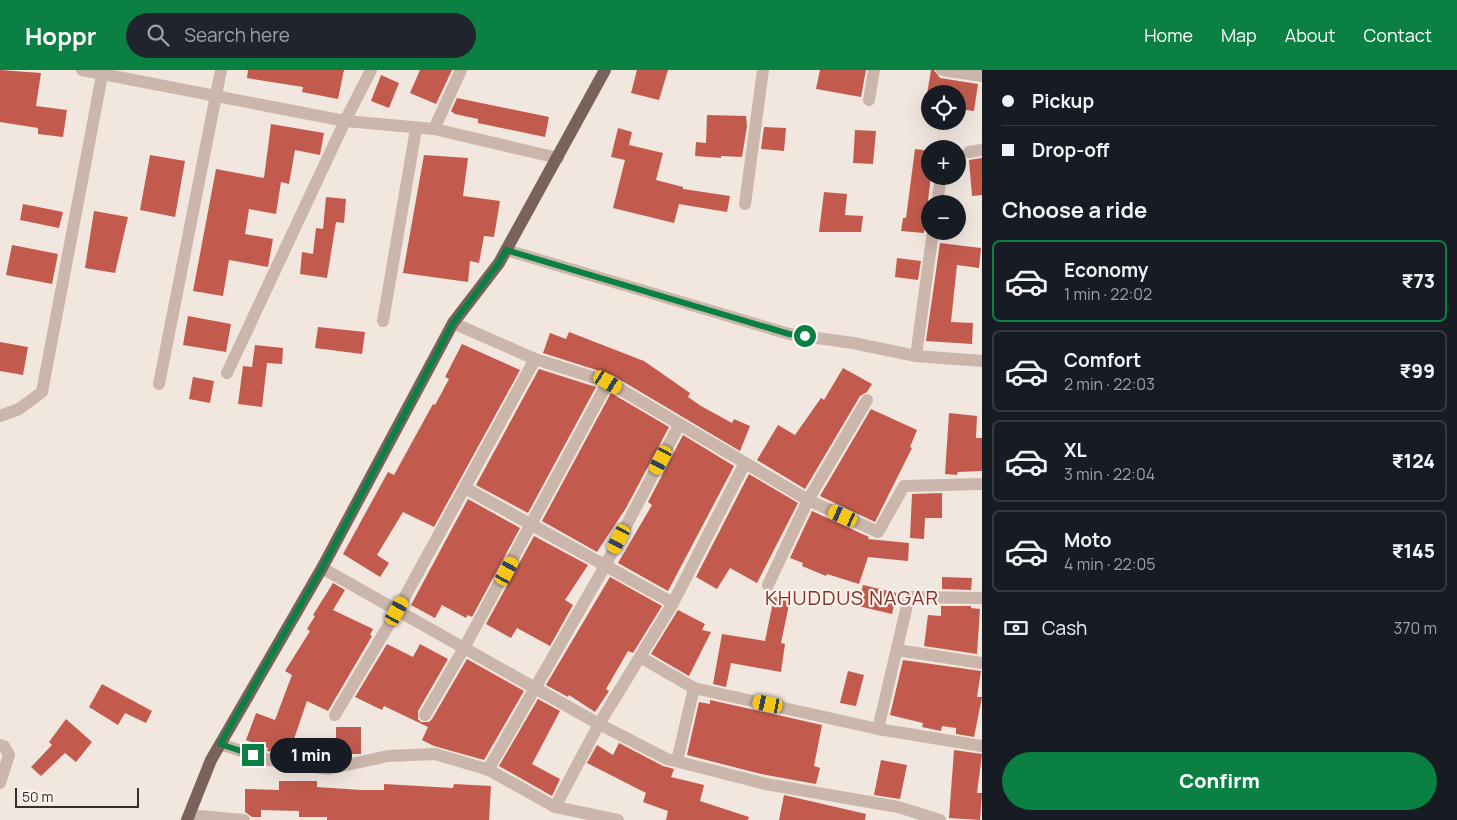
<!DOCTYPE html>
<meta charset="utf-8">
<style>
:root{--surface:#171b24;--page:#20242c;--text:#f1f3f6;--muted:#9ea1a6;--line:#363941;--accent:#0b8043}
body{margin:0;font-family:Manrope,sans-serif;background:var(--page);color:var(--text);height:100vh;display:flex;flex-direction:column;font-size:19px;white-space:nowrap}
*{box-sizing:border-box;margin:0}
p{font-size:16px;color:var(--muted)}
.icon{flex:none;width:28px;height:28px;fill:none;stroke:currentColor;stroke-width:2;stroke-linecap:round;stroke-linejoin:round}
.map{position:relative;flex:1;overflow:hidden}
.panel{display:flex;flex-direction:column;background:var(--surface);width:475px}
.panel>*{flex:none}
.hud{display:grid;align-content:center;height:110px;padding:0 20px;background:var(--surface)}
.fabs{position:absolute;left:921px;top:15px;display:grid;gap:10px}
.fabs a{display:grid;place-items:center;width:45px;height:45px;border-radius:50%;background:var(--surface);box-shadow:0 5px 20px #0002;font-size:25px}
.scale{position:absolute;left:15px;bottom:12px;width:124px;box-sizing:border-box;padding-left:5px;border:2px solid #382d2a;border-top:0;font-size:14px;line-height:18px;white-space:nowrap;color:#382d2a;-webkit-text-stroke:4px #faf2ec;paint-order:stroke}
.end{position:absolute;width:22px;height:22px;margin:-11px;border:6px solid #0b8043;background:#fff;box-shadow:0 0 0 2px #fff}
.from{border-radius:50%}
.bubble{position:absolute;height:35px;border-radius:18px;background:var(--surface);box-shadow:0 5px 20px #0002;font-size:16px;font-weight:800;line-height:35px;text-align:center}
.car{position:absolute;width:15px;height:30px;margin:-15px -8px;border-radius:6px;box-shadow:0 0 4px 1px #0007;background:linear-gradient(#f5c518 24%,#345 0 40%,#f5c518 0 76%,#345 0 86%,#f5c518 0)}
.hud b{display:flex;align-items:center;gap:18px;height:48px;font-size:19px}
.hud b+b{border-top:1px solid var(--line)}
.hud i{width:12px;height:12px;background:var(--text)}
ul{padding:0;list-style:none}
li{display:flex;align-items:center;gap:15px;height:82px;margin:0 10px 8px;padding:0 10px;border:2px solid var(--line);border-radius:8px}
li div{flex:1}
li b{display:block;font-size:19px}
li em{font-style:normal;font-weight:800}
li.selected{border-color:var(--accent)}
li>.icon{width:45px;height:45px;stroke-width:1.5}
h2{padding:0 20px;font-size:22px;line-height:60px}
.pay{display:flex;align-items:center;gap:12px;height:55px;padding:0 20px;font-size:19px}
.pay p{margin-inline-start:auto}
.primary-button{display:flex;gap:10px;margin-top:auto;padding:10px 20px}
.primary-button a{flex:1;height:58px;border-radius:30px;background:var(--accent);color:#fff;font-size:20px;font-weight:800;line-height:58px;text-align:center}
header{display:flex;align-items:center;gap:30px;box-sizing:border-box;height:70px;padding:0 25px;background:var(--accent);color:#fff}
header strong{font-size:24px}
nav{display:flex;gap:28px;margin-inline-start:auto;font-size:18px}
.search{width:350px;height:45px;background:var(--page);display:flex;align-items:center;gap:12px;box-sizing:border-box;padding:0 18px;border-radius:28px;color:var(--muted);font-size:19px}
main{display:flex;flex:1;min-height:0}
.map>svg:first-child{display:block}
</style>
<header>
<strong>Hoppr</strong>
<div class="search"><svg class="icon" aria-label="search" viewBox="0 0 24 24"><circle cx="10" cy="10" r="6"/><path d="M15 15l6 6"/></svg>Search here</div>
<nav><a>Home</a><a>Map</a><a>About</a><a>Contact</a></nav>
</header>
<main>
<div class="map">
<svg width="982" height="750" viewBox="0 0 982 750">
<rect width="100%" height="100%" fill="#f2e7df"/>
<g fill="#c25b4d">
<path d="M0 0 41 3 36 36 67 40 63 67 38 64V58L0 52Z"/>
<path d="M248 0H344L338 29 302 22 303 17 247 8Z"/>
<path d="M420 0H452L436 34 410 23Z"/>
<path d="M637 0H668L659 30 631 23Z"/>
<path d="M820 0H866L861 27 816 19Z"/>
<path d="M931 0H934L940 8 978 14 974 41 958 39V24H927Z"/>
<path d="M381 5 399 13 389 38 371 31Z"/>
<path d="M457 28 549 47 545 67 478 53V49L455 44 451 41Z"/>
<path d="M707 45 746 46 747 56 742 87 721 86V88L695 86 696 72 706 73Z"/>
<path d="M271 54 324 63 320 85 295 80 289 114 281 112 276 144 249 139 245 164 273 169 268 197 229 190 223 226 193 221 216 99 264 108Z"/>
<path d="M764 57 786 58 784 81 761 79Z"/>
<path d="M618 58 632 62 629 75 663 83 656 110 683 117V119L730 126 727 142 679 134 674 153 613 138 625 90 611 87Z"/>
<path d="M855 60 876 61 873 94 853 93Z"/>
<path d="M915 79 930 81 931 106 924 163 901 161 903 148H906Z"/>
<path d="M150 85 185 91 175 147 140 140Z"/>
<path d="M424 85 468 88 463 126 500 131 494 167 484 166 479 193 470 191 468 212 403 203Z"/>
<path d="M982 88V125L972 126 969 90Z"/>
<path d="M824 122 847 124 845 145 863 146 861 162H819Z"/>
<path d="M326 127 346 129 344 153 336 152 327 208 300 204 302 182 313 184 316 158 323 159Z"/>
<path d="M23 134 63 142 59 158 20 150Z"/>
<path d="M94 141 128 147 115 203 85 198Z"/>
<path d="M940 173 981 178 979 198 957 195 951 252 973 253 972 274 926 271Z"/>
<path d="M12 175 58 184 52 214 6 205Z"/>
<path d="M897 188 921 191 918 210 895 207Z"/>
<path d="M188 246 231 254 226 282 183 275Z"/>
<path d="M318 257 365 262 362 284 315 278Z"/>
<path d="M569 262 644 291 690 323 688 327 701 336 732 353 734 349 750 356 740 381 612 305 543 283 550 263 566 269Z"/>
<path d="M0 272 28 277 23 305 0 301Z"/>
<path d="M462 274 520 300 434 457 403 442 377 485 389 493 380 507 343 484 388 402 394 405 433 334 435 335 449 309 445 307Z"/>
<path d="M255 275 283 278 282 294 267 293 262 337 238 334 243 296 252 297Z"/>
<path d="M843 298 872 314 867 322 860 326 805 419 757 390 778 355 795 365 821 328 824 330Z"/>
<path d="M539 299 596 317 528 443 476 415Z"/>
<path d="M193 307 214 311 210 333 189 329Z"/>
<path d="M611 323 669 357 626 438 597 482 542 451Z"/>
<path d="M871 339 917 360 910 377 912 378 875 452 820 426Z"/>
<path d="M949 343 977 346 976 368H982V401L958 402 957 405 945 404Z"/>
<path d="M683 365 734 396 668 521 618 493 652 435 648 432Z"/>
<path d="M749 404 798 433 757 513 730 498 717 519 696 507Z"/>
<path d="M942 423V448H925L924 469 910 468 912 424Z"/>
<path d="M468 429 520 458 472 547 468 545 466 548 442 535 435 548 411 535Z"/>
<path d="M812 441 869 467 868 469 909 473 908 491 868 487 859 514 827 504 826 506 802 496 803 493 790 488Z"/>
<path d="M534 466 588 495 565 530 573 535 550 576 517 558 511 568 486 554Z"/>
<path d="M610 507 662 536 633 583 628 581 606 619 609 621 595 642 569 625 568 627 546 615Z"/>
<path d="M942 507 972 508 971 520 942 519Z"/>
<path d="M333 513 345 520 333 540 373 559 370 565 372 566 328 641 307 631 293 672H334V688L317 689 267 681 268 678 246 670 256 643 275 650 292 605 285 601 310 561 307 559 315 546 313 545Z"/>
<path d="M863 515 897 523 892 544 858 536Z"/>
<path d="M774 527 790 530 781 573 785 574 781 602 731 593 726 617 713 614 722 564 765 571Z"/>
<path d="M941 536H971V538L980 539 977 584 924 576 928 545 941 546Z"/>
<path d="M678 540 705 554 702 560 711 562 689 606 651 584Z"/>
<path d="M387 574 413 587 420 574 448 589 418 641V649L421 652H429L432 649 467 589 524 621 484 690 434 676 422 670 428 657 384 636 382 640 355 627Z"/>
<path d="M903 590 981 601 977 627H982L974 667 956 664V658L942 656 941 661 922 657 923 653 890 645Z"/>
<path d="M848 601 864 605 856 636 840 633Z"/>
<path d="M102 614 152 641 146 653 125 643 118 655 89 637Z"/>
<path d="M538 629 560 641 532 694 560 709 552 726 499 696Z"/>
<path d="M710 630 822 655 814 696 820 698 816 714 761 704 687 685 699 632 710 634Z"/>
<path d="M66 649 92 672 76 692 65 683 41 706 31 697 52 675 49 672Z"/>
<rect x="336" y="657" width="25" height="27"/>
<path d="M619 673 663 696 674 699 671 707 704 715 700 731 749 747 748 750H666L668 741 643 732 646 723 587 693 597 675 613 685Z"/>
<path d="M954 680 982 684 977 723H982L980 750 949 748Z"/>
<path d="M881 690 907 695 900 729 874 725Z"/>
<path d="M279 711H317V717L361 720H384V714L453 718 454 714 491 716 489 750H327V747H299V741L261 740V747H252L245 742V719L279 720Z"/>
<path d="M784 725 866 744 865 750H779Z"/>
</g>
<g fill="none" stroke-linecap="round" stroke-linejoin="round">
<g stroke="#cab6ab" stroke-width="12">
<path d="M82 0 345 51 434 59 558 88"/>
<path d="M942 0 982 6"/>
<path d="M869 30 874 0"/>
<path d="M434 59 461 0"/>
<path d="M944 79 945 76"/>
<path d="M969 82 982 80"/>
<path d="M745 134 763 0"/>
<path d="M937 134 941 106"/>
<path d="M506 180 789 264 853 273 916 286 982 291"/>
<path d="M383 251 416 59"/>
<path d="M453 253 535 289 608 312 808 430 878 462 904 416 982 414"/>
<path d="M916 286 933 161"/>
<path d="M227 303 345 51 371 0"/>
<path d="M159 314 221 0"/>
<path d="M0 346 19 339 42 322 103 0"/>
<path d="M465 418 673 533"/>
<path d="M322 498 599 654 667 689 766 714 898 737 940 750"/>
<path d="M768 515 808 430 867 330"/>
<path d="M897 580 982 593"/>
<path d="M640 587 694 618 878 659 982 676"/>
<path d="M335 645 397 541 535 289"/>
<path d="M425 645 464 578 608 312"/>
<path d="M878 659 909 527 982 528"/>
<path d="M220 674 269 690 328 699 388 686 435 684 489 700 555 737 618 750"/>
<path d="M0 675 4 676 9 685 0 713"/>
<path d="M677 691 694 618"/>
<path d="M488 700 605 496 679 355"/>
<path d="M555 737 599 654 673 533 745 393"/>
<path d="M189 745 244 750"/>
</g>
<path stroke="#7a625c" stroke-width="12" d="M187 750 211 690 322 498 453 253 499 193 605 0"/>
</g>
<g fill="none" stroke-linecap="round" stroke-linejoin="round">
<path stroke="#0b8043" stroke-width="6" d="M253 685 220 674 322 498 453 253 499 193 506 180 789 264 805 266"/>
</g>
<g text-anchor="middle" stroke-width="4.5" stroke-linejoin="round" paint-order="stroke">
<g font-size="20" letter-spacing="1" fill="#853125" stroke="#faf2ec">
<text x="852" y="535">KHUDDUS NAGAR</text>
</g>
</g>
</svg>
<div class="fabs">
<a><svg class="icon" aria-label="locate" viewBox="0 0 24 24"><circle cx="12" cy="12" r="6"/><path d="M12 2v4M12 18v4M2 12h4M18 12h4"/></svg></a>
<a>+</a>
<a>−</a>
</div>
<div class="scale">50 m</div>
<i class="end from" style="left:805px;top:266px"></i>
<i class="end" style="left:253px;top:685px"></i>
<div class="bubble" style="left:270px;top:668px;width:82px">1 min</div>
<i class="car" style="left:608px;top:312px;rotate:121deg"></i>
<i class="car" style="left:661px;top:390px;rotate:208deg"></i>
<i class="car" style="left:843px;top:446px;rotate:294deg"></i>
<i class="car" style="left:619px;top:469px;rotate:208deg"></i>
<i class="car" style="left:507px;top:501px;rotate:29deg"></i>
<i class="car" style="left:397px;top:541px;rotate:29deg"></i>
<i class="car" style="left:768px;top:634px;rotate:282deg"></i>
</div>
<section class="panel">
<div class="hud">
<b><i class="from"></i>Pickup</b>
<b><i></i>Drop-off</b>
</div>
<h2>Choose a ride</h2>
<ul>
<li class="selected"><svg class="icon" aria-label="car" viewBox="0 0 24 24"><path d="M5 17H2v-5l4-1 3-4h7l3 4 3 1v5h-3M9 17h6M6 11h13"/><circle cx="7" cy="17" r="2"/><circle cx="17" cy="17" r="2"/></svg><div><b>Economy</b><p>1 min · 22:02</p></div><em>₹73</em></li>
<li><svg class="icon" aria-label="car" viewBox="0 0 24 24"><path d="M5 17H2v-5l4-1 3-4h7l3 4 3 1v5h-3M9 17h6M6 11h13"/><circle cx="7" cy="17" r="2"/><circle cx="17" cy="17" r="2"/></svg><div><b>Comfort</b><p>2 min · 22:03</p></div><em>₹99</em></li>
<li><svg class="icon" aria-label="car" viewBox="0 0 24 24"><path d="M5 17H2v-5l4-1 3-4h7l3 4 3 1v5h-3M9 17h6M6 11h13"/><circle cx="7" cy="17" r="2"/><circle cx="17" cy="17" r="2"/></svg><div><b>XL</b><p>3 min · 22:04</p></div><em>₹124</em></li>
<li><svg class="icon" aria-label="car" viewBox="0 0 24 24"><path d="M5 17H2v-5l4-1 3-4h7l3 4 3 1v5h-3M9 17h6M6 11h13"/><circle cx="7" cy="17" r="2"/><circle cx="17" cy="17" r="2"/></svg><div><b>Moto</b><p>4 min · 22:05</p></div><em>₹145</em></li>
</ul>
<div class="pay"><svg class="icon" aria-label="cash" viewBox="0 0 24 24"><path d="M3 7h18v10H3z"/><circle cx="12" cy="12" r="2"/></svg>Cash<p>370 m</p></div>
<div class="primary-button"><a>Confirm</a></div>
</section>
</main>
